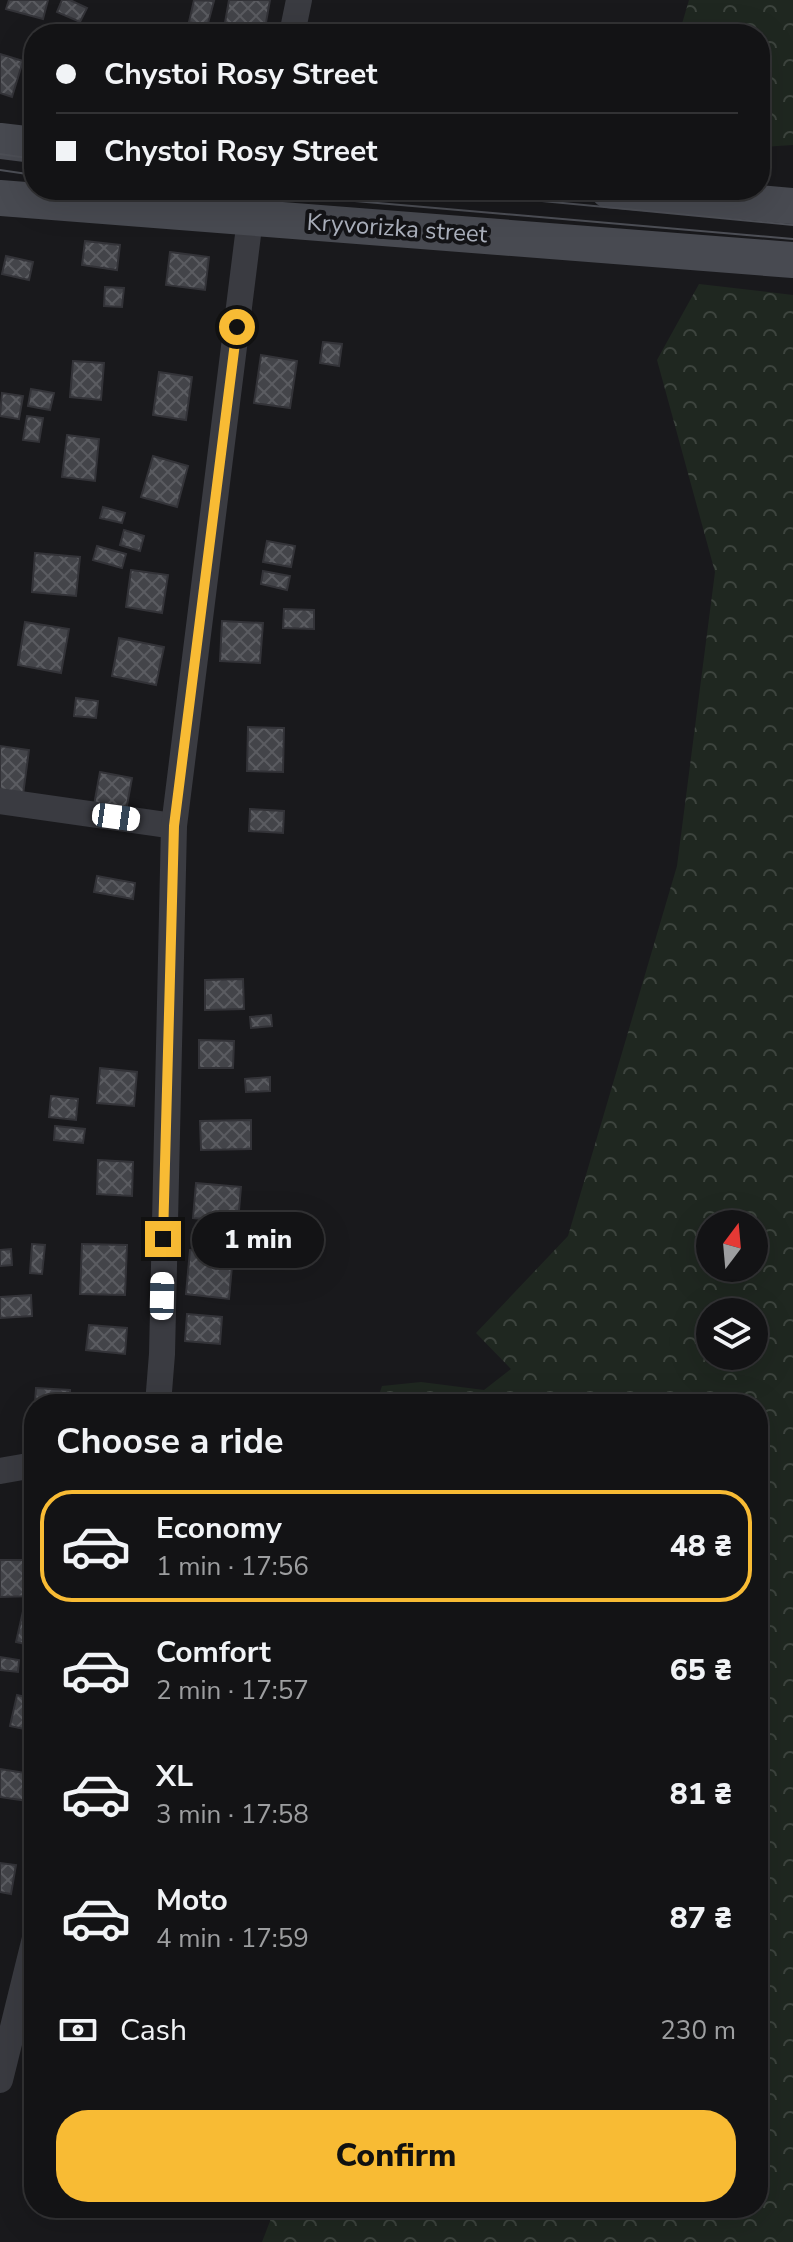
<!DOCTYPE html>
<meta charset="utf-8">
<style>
:root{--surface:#131315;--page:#202022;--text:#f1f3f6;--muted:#9d9ea0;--line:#323234;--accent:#f8bb34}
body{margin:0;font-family:"Nunito Sans",sans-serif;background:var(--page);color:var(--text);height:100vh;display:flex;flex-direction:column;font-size:30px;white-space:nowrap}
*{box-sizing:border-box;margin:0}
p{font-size:26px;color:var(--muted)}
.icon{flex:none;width:44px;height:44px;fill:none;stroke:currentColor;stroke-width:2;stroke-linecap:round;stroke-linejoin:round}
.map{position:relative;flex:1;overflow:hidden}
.panel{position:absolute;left:24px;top:1394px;width:744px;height:824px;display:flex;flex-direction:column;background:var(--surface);border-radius:32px;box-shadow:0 8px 32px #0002,0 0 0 2px var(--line)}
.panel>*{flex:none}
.top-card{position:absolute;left:24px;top:24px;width:746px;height:176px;border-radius:32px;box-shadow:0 8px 32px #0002,0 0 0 2px var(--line);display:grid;align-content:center;height:176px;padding:0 32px;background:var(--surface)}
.needle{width:52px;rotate:16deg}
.fabs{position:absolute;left:696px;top:1210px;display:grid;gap:16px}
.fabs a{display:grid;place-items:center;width:72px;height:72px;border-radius:50%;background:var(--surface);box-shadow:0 8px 32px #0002,0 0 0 2px var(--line);font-size:40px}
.end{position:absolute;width:36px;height:36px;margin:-18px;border:10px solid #f8bb34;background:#111;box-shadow:0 0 0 4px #111}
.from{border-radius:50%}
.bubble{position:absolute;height:56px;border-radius:28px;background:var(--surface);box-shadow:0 8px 32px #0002,0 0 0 2px var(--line);font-size:26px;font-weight:800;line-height:56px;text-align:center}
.car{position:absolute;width:24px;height:48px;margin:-24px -12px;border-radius:10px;box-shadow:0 0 6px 2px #0007;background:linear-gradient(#fff 24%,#345 0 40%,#fff 0 76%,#345 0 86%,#fff 0)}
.top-card b{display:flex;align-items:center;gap:28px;height:76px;font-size:30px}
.top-card b+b{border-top:2px solid var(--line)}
.top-card i{width:20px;height:20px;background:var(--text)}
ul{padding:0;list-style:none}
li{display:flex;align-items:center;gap:24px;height:112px;margin:0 16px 12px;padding:0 16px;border:4px solid transparent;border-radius:32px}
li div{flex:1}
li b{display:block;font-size:30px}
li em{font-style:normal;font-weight:800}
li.current{border-color:var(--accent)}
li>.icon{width:72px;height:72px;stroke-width:1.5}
h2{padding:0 32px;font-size:36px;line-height:96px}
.pay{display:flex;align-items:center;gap:20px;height:88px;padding:0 32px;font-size:30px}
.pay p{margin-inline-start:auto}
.button{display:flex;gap:16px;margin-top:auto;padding:16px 32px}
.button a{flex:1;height:92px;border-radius:32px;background:var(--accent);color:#111;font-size:32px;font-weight:800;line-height:92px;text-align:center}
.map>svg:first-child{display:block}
</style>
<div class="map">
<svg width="793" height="2242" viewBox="0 0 793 2242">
<defs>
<pattern id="forest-crowns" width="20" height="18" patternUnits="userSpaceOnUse" patternTransform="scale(2)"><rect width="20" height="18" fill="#1f2720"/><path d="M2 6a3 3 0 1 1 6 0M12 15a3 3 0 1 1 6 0" fill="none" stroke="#3d443e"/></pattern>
<pattern id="building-cross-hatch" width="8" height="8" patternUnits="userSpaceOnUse" patternTransform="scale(2)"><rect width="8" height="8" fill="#434449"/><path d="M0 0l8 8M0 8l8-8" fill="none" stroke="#5b5c61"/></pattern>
</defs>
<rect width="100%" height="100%" fill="#19191c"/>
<g fill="url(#forest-crowns)" fill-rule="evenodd">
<path d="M689 0H793V145L760 147V34H679Z"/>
<path d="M699 284 793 295V2242H262L275 2208H758V1404H376L382 1386 421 1382 484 1390 511 1369 476 1333 568 1236 677 866 715 572 657 360ZM710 1224H754V1268H710ZM710 1312H754V1356H710Z"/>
</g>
<g fill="url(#building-cross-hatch)" stroke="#333338" stroke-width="2">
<path d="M9 0H48L43 19 6 9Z"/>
<path d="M62 0H70L87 8 80 22 57 12Z"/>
<path d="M194 0 214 1 207 27 189 22Z"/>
<path d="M229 0H270L264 34H223Z"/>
<path d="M0 54 23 61 12 97 0 93Z"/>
<path d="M85 241 120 245 117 270 82 265Z"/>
<path d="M170 252 209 257 205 290 166 285Z"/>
<path d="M6 256 33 262 29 280 2 274Z"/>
<path d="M105 287 124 288 122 307 104 306Z"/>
<path d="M323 342 342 344 339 366 320 363Z"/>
<path d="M261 355 297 361 290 408 254 403Z"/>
<path d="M73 361 104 363 101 400 70 397Z"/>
<path d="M159 372 192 377 186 420 153 415Z"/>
<path d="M31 389 54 393 50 410 28 406Z"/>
<path d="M2 393 23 396 19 419 0 416Z"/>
<path d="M27 416 43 418 39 442 23 440Z"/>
<path d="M67 435 99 439 95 481 62 477Z"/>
<path d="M153 456 188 466 177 507 141 497Z"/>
<path d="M103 507 125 513 122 523 100 518Z"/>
<path d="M124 530 144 536 140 551 120 545Z"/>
<path d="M267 541 295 546 291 567 263 562Z"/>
<path d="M97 546 126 554 122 568 93 560Z"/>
<path d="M35 553 80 557 76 596 32 592Z"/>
<path d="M131 570 168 575 162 613 126 607Z"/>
<path d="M263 571 290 576 287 590 261 584Z"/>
<path d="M284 609 314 610V629L283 628Z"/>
<path d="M222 621 263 623 260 663 220 661Z"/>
<path d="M25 622 69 629 61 673 18 665Z"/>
<path d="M119 638 164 647 156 685 112 676Z"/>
<path d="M76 698 98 701 96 718 74 716Z"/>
<path d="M248 727 284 728 283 772 247 771Z"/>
<path d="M0 746 29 750 23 795 0 792Z"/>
<path d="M100 772 132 778 126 811 94 805Z"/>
<path d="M250 809 284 811 283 833 249 831Z"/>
<path d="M97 876 135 883 133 899 94 892Z"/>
<path d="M243 979 244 1009 205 1010V980Z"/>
<path d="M271 1015 272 1026 251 1028 250 1017Z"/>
<path d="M199 1040 234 1041 233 1068H199Z"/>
<path d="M100 1068 137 1072 134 1106 97 1103Z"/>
<path d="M270 1077V1091L246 1092 245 1079Z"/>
<path d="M51 1096 78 1099 76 1120 49 1117Z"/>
<path d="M251 1120V1149L201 1150 200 1121Z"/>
<path d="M55 1126 85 1129 83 1143 54 1140Z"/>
<path d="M98 1160 133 1162 132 1196 97 1194Z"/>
<path d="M196 1183 241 1187 238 1222 193 1218Z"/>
<path d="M32 1244 45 1245 42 1274 30 1273Z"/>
<path d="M82 1244 127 1245 125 1295 80 1294Z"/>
<path d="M11 1249 12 1265 0 1266V1250Z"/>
<path d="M190 1250 233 1255 229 1299 186 1294Z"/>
<path d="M31 1295 32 1316 0 1318V1297Z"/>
<path d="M187 1314 222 1317 220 1344 185 1341Z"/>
<path d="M89 1325 127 1328 125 1354 86 1350Z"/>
<path d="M36 1388 70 1390V1404H35Z"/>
<path d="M0 1560H34V1596L0 1597Z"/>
<path d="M24 1607 34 1609V1646L16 1642Z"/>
<path d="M0 1657 19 1660 18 1672 0 1670Z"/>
<path d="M17 1695 34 1699V1731L10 1726Z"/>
<path d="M0 1769 32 1774 28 1801 0 1797Z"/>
<path d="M0 1863 16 1865 11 1894 0 1892Z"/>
</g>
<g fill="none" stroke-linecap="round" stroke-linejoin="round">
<g stroke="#3a3b41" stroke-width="26">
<path d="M292 34 299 0"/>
<path d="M0 801 174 826"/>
<path d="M158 1404 162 1354 174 826 250 219"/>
<path d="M0 1471 34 1465"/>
<path d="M0 2080 34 1942"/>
</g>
<g stroke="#484a51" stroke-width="36">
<path d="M0 141 34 145"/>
<path d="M608 190 793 206"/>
<path d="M0 198 793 260"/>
</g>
<g stroke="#4d4f56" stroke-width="2">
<path d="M0 154 34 159"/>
<path d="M0 170 34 175"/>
<path d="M227 190 793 239"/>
<path d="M428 190 793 225"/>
</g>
</g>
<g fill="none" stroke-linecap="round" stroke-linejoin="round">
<path stroke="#f8bb34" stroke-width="10" d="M163 1239 174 826 237 327"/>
</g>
<g text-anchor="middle" stroke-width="8" stroke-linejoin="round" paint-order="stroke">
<g font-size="24" fill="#abb0bc" stroke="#141417">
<text transform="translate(397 228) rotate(4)" y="8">Kryvorizka street</text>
</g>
</g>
</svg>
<div class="fabs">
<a><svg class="needle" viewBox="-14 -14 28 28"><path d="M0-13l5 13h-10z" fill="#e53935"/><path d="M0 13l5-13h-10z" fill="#9d9ea0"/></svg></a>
<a><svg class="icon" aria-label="layers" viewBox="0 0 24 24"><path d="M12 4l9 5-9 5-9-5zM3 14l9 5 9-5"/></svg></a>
</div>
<i class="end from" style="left:237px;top:327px"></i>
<i class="end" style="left:163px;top:1239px"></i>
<div class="bubble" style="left:192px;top:1212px;width:132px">1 min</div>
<i class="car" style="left:116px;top:817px;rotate:98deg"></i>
<i class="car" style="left:162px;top:1296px;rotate:1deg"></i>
<div class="top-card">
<b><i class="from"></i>Chystoi Rosy Street</b>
<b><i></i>Chystoi Rosy Street</b>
</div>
<section class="panel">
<h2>Choose a ride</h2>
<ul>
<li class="current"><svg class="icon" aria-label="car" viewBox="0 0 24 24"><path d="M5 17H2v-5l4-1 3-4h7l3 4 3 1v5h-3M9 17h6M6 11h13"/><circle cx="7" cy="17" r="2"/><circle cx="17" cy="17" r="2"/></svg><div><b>Economy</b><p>1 min · 17:56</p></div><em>48 ₴</em></li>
<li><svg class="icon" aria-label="car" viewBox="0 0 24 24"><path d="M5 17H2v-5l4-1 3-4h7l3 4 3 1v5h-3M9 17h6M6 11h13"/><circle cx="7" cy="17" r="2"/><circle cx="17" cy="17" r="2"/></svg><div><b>Comfort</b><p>2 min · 17:57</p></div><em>65 ₴</em></li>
<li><svg class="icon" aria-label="car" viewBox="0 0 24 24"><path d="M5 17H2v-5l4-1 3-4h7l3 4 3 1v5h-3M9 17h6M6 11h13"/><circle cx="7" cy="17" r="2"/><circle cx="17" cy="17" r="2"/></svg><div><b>XL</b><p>3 min · 17:58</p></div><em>81 ₴</em></li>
<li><svg class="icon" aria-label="car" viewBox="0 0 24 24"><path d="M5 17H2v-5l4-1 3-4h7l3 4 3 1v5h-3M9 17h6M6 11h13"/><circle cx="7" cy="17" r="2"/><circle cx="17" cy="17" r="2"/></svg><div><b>Moto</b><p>4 min · 17:59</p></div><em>87 ₴</em></li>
</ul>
<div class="pay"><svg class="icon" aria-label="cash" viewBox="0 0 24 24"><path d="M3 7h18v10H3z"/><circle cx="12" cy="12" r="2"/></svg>Cash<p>230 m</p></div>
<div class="button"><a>Confirm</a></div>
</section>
</div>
